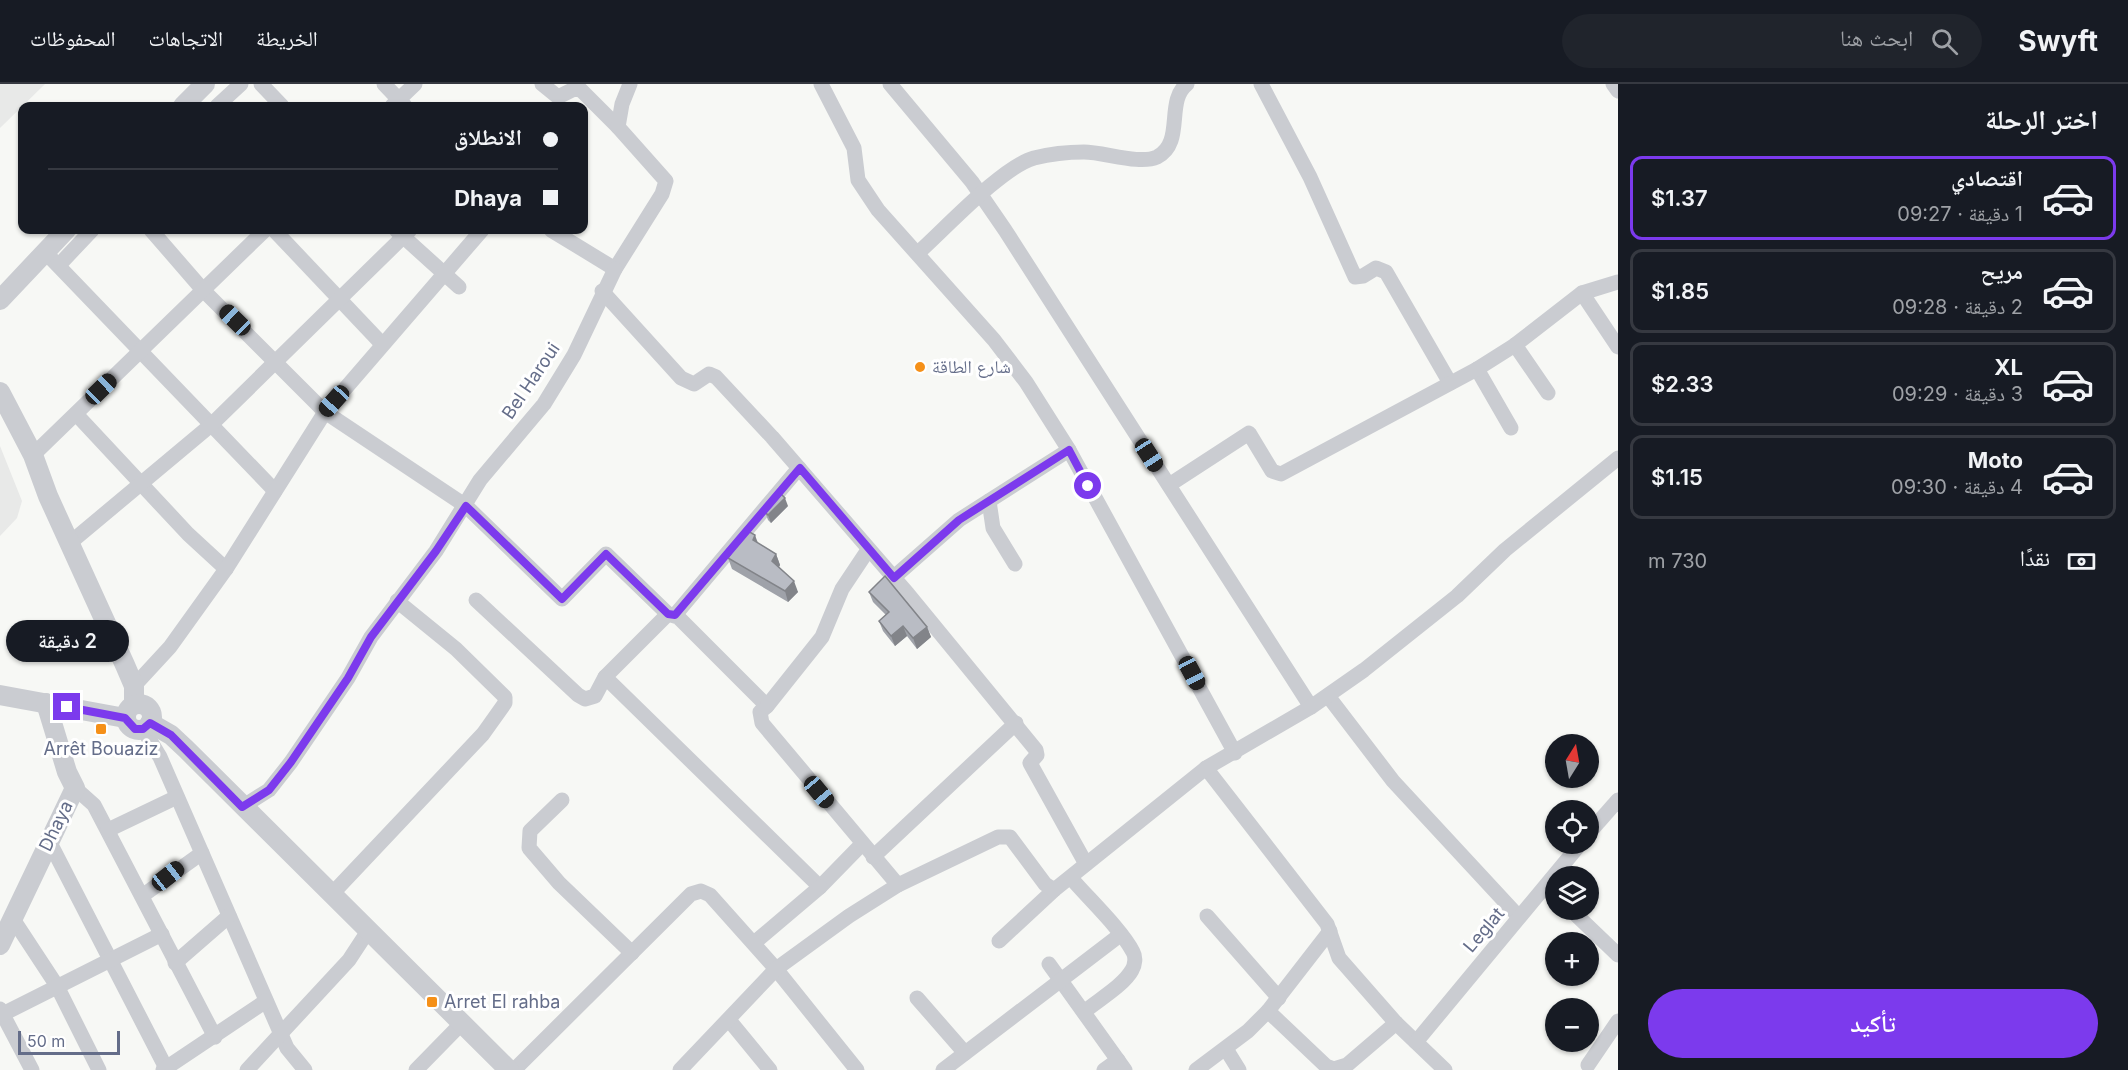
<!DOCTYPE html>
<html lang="ar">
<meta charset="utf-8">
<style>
:root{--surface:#171b24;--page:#20242c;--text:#f1f3f6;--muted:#9ea1a6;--line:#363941;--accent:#7c3aed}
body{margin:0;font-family:Inter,"Noto Naskh Arabic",sans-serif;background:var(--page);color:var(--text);direction:rtl;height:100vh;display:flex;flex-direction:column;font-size:22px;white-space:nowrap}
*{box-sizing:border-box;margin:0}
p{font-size:20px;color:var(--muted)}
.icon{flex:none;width:33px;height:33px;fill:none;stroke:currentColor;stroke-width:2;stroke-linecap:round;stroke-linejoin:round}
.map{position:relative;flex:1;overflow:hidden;direction:ltr}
.drawer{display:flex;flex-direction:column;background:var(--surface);width:510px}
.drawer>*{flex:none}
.banner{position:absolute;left:18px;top:18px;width:570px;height:132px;border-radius:12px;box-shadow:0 2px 4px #0004;direction:rtl;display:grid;align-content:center;height:132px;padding:0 30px;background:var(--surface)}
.needle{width:39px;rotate:11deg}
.controls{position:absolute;left:1545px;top:650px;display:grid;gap:12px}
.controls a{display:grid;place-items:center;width:54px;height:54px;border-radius:50%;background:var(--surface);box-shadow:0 2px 4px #0004;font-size:30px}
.scale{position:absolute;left:18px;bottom:15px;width:102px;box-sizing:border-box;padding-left:6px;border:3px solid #646d89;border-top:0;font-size:16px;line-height:21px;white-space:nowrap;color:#646d89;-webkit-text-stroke:4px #fff;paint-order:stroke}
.end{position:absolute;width:27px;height:27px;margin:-14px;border:8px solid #7c3aed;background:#fff;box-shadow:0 0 0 3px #fff}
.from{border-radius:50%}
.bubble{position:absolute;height:42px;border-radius:21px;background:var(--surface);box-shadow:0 2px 4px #0004;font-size:20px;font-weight:600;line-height:42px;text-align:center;direction:rtl}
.car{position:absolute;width:18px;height:36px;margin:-18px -9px;border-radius:8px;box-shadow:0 0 4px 2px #0007;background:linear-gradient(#222 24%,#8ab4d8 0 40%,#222 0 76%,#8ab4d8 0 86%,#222 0)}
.banner b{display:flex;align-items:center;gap:21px;height:57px;font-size:22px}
.banner b+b{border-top:2px solid var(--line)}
.banner i{width:15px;height:15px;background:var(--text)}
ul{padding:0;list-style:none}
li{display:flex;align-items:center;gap:18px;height:84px;margin:0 12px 9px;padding:0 18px;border:3px solid var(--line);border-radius:12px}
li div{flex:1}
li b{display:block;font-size:22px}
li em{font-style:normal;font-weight:600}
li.active{border-color:var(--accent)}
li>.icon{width:54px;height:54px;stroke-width:1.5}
h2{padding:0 30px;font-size:27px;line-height:72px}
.pay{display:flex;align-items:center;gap:15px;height:66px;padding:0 30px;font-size:22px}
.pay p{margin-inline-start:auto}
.action{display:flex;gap:12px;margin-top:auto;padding:12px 30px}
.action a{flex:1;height:69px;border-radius:36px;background:var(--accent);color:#fff;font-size:24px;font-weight:600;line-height:69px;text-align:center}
header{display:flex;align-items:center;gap:36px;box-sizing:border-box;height:84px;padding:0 30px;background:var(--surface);border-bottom:2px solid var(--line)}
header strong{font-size:28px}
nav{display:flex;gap:33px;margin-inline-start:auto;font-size:21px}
.search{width:420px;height:54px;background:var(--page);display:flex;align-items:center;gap:15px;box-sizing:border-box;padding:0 21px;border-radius:33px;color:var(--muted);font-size:22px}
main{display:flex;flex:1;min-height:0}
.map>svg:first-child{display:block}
</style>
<header>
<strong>Swyft</strong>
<div class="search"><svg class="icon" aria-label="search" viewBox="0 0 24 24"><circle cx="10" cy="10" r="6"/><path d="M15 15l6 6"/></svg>ابحث هنا</div>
<nav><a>الخريطة</a><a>الاتجاهات</a><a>المحفوظات</a></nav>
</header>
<main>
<section class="drawer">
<h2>اختر الرحلة</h2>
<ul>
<li class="active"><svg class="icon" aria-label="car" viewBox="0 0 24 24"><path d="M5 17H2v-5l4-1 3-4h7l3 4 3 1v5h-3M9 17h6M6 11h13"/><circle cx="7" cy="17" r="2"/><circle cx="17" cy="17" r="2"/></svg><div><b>اقتصادي</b><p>1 دقيقة · 09:27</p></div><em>$1.37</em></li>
<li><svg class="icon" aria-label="car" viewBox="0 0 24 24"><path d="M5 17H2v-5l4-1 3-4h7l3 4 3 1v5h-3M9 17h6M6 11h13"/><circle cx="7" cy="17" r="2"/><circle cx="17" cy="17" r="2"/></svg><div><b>مريح</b><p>2 دقيقة · 09:28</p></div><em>$1.85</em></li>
<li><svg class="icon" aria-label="car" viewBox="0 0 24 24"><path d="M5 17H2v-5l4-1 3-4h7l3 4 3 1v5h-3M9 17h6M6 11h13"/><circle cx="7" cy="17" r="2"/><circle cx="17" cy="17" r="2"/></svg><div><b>XL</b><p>3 دقيقة · 09:29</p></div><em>$2.33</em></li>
<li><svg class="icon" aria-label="car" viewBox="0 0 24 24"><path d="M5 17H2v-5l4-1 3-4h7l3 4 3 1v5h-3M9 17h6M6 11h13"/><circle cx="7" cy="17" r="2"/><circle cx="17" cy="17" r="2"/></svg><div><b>Moto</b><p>4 دقيقة · 09:30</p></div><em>$1.15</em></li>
</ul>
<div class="pay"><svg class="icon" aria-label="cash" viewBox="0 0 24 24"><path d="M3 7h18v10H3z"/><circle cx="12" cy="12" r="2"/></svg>نقدًا<p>730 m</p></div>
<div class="action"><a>تأكيد</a></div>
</section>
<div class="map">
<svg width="1618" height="986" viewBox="0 0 1618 986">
<rect width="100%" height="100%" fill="#f7f8f5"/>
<g fill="#e8e9e8">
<path d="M0 0H45L0 44Z"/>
<path d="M0 362 22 417 17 434 0 452Z"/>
</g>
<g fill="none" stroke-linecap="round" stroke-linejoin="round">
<g stroke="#caccd1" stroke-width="15">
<path d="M261 0 282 22"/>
<path d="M384 0 405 22"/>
<path d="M542 0 558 13 574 5 581 6 618 43"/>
<path d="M821 0 854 64 858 96 878 126 994 256 1026 298 1069 366 1235 669"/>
<path d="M890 0 972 98 1005 146 1311 623"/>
<path d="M1261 0 1310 93 1355 193 1363 192 1376 184 1386 188 1450 299"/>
<path d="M1613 0 1618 7"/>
<path d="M217 22 241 0"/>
<path d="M392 22 415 0"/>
<path d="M151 146 203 206 325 328 466 422 562 515 606 470 668 530 605 593 820 803 862 760"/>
<path d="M274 146 382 260"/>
<path d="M396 146 459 203"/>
<path d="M551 146 615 185 662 110 666 97 618 43 622 20 630 0"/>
<path d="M45 168 275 407"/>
<path d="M918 169C945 145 1002 83 1034 74 1050 70 1068 68 1084 68 1104 68 1140 81 1157 73 1185 59 1165 17 1187 0"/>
<path d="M59 181 92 146"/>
<path d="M602 207 681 294 694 300 709 290 716 293 772 353 908 510 1036 666 1037 671 1030 679 1086 780"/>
<path d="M1582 209 1618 263"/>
<path d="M1515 261 1548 309"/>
<path d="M1477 285 1511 344"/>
<path d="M76 330 188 450 226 485"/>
<path d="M33 371 265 146"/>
<path d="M1169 401 1249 349 1272 387 1281 390 1477 285 1515 261 1582 209 1618 198"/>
<path d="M989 417 993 444 1015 480"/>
<path d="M71 458 211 341 410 146"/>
<path d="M893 494 959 436 1069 366"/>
<path d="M476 516 578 611 585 615 595 612 605 593"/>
<path d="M668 530 678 533 767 622 760 628 762 639 898 801"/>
<path d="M675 531 799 384"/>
<path d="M134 602 170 563 226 485 325 328 482 146"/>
<path d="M1328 612 1393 697 1519 833"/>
<path d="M767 622 822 553 842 505 868 466"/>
<path d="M143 645 160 673 287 964 305 986"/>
<path d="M1206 684 1327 840 1339 874 1396 939 1445 986"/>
<path d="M75 704 94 721 215 953"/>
<path d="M562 716 530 747 529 764 559 799 632 869"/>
<path d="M242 723 269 706 291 678 348 594 371 553 436 467 480 396 544 320 574 271 615 185"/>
<path d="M108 746 177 713"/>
<path d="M1588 750 1618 716"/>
<path d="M49 757 166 984"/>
<path d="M873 773 1016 639"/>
<path d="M1071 794C1088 814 1122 846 1133 868 1136 873 1135 881 1132 886 1123 902 1098 916 1084 928"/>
<path d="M331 811 483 650 505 619V613L456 565 397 517"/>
<path d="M142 812 202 769"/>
<path d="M1570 825 1618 871"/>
<path d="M1207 832 1279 914"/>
<path d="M13 835 57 902 99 986"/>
<path d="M999 857 1054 806"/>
<path d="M754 859 820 803"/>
<path d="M175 879 229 832"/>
<path d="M1049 880 1125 986"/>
<path d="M917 914 965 969"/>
<path d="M0 925 32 986"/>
<path d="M1268 927 1326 982 1334 985 1347 981 1396 939"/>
<path d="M3 930 162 850"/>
<path d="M729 936 770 986"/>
<path d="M1416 958 1581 759"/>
<path d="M1226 965 1239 986"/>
<path d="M1588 981 1618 937"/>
<path d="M163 986 266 917"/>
<path d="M247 986 349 876 368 847"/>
<path d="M416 986 462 939"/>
<path d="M514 986 691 810 701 807 710 811 776 885 857 986"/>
<path d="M680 986 776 885 849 832 898 801 998 753H1010L1045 800 1054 806 1206 684 1311 623 1364 586 1457 512 1505 466 1618 374"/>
<path d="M943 986 1120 851"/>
<path d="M1104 986 1118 976"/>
<path d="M1196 986 1248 947 1268 927 1330 847"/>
</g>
<g stroke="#caccd1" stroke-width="20">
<path d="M183 22 205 0"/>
<path d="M0 216 66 146"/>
<path d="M0 308 33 371 48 412 125 581 134 602V620"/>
<path d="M0 611 125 634"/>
<circle cx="139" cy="633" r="13"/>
<path d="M150 639 171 651 186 665 509 986"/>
<path d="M0 861 75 704 67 688 46 619"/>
</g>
</g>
<g fill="#9fa2a9">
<path d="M788 422 771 439 768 436 765 428Z"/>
<path d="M759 460 776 470 780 481 779 483 798 508 788 518 732 485 728 474Z"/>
<path d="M869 508 927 543 931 553 917 565 907 552 895 562 883 547 879 537 886 531 873 518Z"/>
</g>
<g fill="#828489">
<path d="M785 414 788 422 771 439 768 431Z"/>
<path d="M755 451 759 462 753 456Z"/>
<path d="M776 470 780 481 776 488 772 477Z"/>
<path d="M794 497 798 508 788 518 785 507Z"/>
<path d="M903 542 907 552 895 562 891 552Z"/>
<path d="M927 543 931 553 917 565 913 554Z"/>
</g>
<g fill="#b9bcc4" stroke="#828489" stroke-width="1.5">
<path d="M781 410 785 414 768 431 765 428Z"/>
<path d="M746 446 755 451 753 456 776 470 772 477 794 497 785 507 728 474Z"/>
<path d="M885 492 927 543 913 554 903 542 891 552 879 537 889 528 869 508Z"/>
</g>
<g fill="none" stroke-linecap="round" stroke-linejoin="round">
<path stroke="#7c3aed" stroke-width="8" d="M67 623 125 634 135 645H143L150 639 171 651 242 723 269 706 291 678 348 594 371 553 436 467 466 422 562 515 606 470 668 530 675 531 800 384 894 494 959 436 1069 366 1088 402"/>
</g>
<g fill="#f59018" stroke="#fff" stroke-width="2">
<circle cx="920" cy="283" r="6"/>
<rect x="95" y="639" width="12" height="12" rx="3"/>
<rect x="426" y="912" width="12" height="12" rx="3"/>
</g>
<g text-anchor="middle" stroke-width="6" stroke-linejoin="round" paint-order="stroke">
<g font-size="18" fill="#646d89" stroke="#fff" text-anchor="start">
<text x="932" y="289">شارع الطاقة</text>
<text x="101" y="671" text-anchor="middle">Arrêt Bouaziz</text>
<text x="444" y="924">Arret El rahba</text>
</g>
<g font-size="18" fill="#646d89" stroke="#fff">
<text transform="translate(531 297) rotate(-56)" y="6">Bel Haroui</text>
<text transform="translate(56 742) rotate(-64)" y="6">Dhaya</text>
<text transform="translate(1484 846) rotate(-50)" y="6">Leglat</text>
</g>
</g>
</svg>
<div class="controls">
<a><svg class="needle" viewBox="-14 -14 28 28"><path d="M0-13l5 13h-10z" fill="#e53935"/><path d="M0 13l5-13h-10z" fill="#9ea1a6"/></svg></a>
<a><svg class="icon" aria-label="locate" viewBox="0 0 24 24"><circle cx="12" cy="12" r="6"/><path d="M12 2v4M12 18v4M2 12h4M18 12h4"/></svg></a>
<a><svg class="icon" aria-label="layers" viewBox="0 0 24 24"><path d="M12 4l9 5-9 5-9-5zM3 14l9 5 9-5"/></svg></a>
<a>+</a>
<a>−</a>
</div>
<div class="scale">50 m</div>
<i class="end from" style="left:1088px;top:402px"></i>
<i class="end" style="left:67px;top:623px"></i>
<div class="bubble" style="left:6px;top:536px;width:123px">2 دقيقة</div>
<i class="car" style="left:235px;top:236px;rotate:314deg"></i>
<i class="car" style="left:101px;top:305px;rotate:46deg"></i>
<i class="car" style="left:334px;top:317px;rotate:222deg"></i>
<i class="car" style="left:1149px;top:371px;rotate:147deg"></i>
<i class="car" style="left:1192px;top:589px;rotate:152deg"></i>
<i class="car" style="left:819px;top:708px;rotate:140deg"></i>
<i class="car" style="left:168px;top:792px;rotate:52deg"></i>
<div class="banner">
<b><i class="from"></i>الانطلاق</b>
<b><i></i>Dhaya</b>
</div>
</div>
</main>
